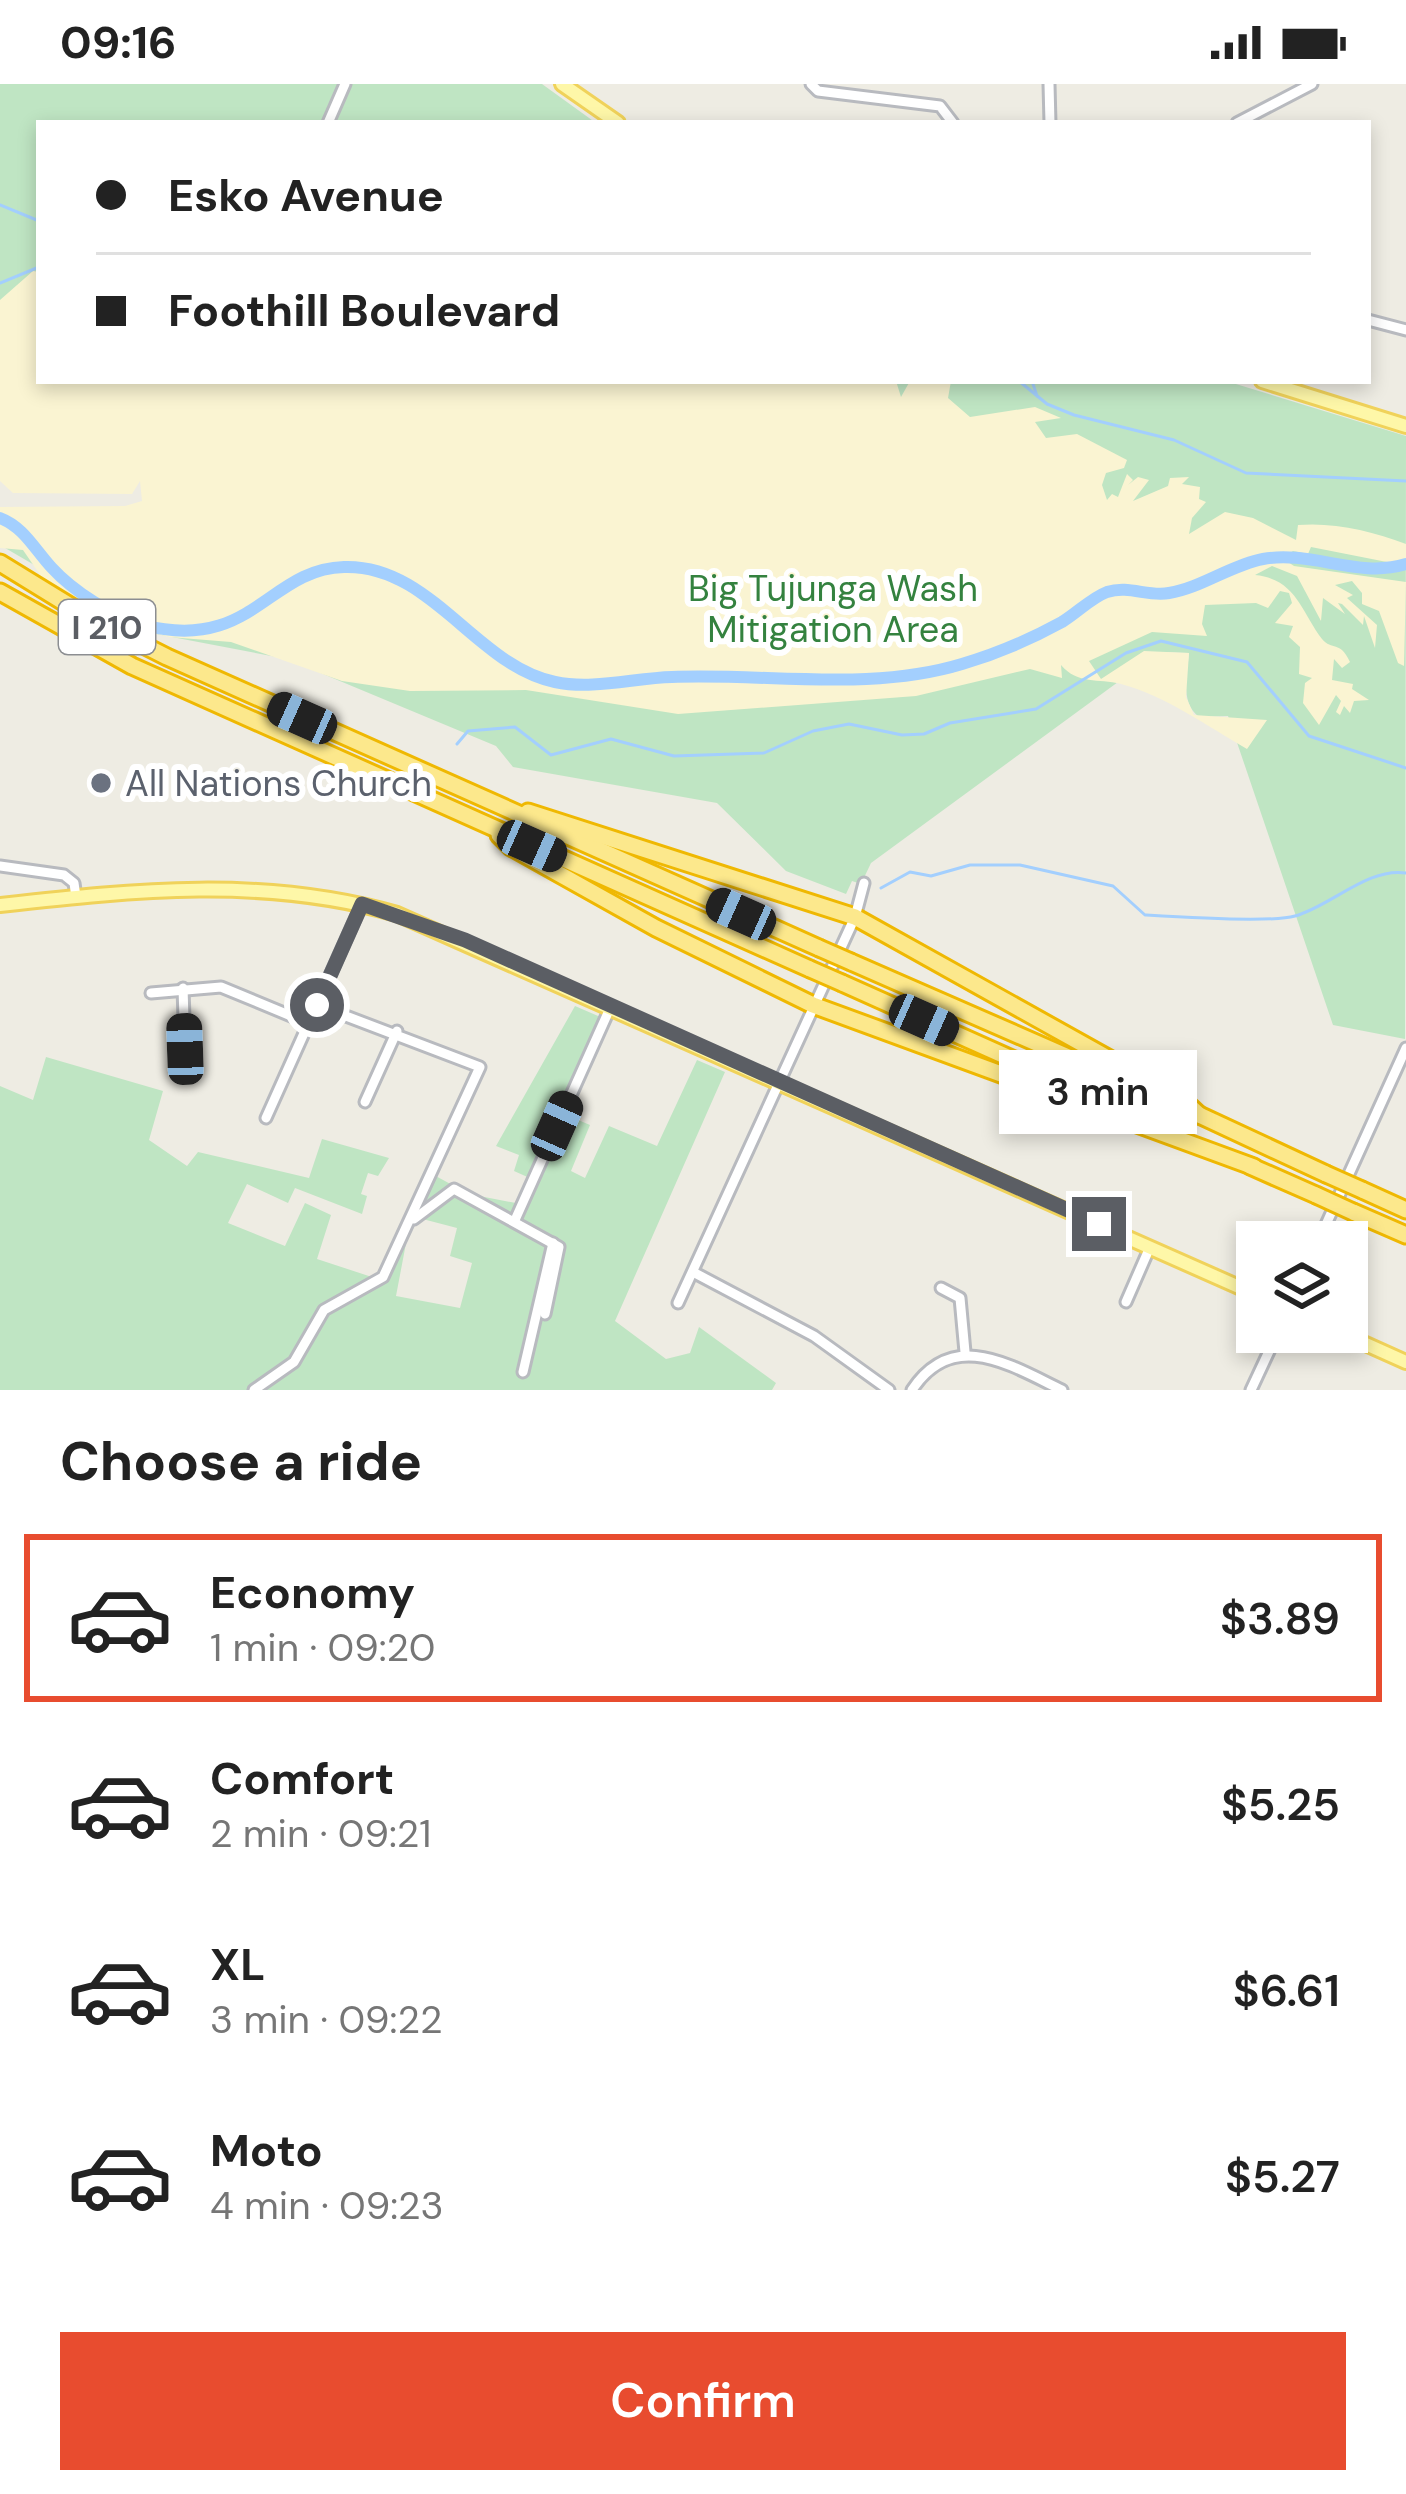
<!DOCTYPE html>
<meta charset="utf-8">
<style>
:root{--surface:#fff;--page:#f2f2f2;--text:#222;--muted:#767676;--line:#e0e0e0;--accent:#e84c2f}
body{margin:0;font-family:"DM Sans",sans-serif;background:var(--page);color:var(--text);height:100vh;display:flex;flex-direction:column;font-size:45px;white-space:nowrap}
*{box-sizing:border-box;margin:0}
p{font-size:39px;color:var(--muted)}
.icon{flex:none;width:66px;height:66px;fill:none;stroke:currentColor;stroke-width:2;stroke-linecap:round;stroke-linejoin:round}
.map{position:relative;height:1306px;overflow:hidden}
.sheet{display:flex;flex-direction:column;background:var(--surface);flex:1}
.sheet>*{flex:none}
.banner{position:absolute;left:36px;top:36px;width:1335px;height:264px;border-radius:0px;box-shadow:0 6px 18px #0003;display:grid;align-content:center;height:264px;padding:0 60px;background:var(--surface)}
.fabs{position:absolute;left:1236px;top:1137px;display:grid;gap:24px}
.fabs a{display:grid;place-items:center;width:132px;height:132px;border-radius:0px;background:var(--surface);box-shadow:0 6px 18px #0003;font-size:60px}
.end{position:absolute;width:54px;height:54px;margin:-27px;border:15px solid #5b5e64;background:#fff;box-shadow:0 0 0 6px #fff}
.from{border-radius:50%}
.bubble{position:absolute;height:84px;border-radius:0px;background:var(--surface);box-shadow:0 6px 18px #0003;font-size:39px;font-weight:600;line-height:84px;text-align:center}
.car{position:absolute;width:36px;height:72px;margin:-36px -18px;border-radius:15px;box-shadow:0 0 9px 3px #0007;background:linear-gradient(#222 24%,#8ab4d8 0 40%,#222 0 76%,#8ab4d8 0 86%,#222 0)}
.banner b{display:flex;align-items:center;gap:42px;height:114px;font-size:45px}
.banner b+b{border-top:3px solid var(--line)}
.banner i{width:30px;height:30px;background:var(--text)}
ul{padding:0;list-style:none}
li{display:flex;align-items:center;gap:36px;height:168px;margin:0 24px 18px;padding:0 36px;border:6px solid transparent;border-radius:0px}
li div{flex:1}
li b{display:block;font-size:45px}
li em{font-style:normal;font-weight:600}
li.on{border-color:var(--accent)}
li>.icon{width:108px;height:108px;stroke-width:1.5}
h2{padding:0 60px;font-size:54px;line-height:144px}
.action{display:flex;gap:24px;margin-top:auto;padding:24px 60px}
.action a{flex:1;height:138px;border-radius:0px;background:var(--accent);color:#fff;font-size:48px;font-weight:600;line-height:138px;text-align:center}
.status{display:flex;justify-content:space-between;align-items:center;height:84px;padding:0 60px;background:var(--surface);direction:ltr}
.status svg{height:33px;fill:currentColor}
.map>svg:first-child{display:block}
</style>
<div class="status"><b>09:16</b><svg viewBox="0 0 49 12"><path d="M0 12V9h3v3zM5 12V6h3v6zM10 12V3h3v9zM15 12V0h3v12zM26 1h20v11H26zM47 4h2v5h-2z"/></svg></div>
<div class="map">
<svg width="1406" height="1306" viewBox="0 0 1406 1306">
<rect width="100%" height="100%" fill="#eeece3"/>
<g fill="#bfe5c3">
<path d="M0 0H542L596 39H39V297H1226L1406 352 1405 955 1333 941 1228 632 1199 633C1180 619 1187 591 1189 569L1159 568 871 779 861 800 852 797 846 810 786 787 717 719 513 683 496 662 287 575 151 549 0 461V433H158L159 384 0 391Z"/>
<path d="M575 922 605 935 564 1030 590 1041 571 1087 585 1094 609 1042 657 1062 697 976 725 988 615 1237 666 1275 690 1269 699 1243 776 1299 772 1306H0V1002L33 1016 46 973 163 1007 149 1056 187 1082 198 1068 309 1094 322 1055 389 1074 378 1092 368 1089 361 1110 367 1112 362 1130 295 1104 288 1119 247 1100 228 1139 285 1162 305 1119 331 1131 317 1175 381 1196 407 1154 396 1212 460 1224 472 1179 450 1172 457 1144 415 1133 432 1090 469 1110 526 1121 532 1095 514 1087 519 1071 496 1062Z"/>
</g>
<path fill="#faf4d2" d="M33 187 39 188V297H896L901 313 910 297H951L948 314 970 333 1035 323 1061 334 1035 338 1046 354 1077 350 1127 376 1124 384 1106 389 1102 401 1107 416 1112 410 1118 413 1127 390 1133 396 1128 401 1138 393 1149 396 1133 417 1168 402 1170 394 1189 393 1182 400 1200 403 1199 415 1206 418 1192 434 1189 450 1225 428 1253 434 1296 456 1298 441C1334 438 1372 447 1406 460V475L1397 480 1311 463 1308 470 1293 467 1282 474 1294 482 1406 498 1404 582 1398 579 1379 527 1362 520V509L1352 497 1335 501 1353 511 1347 514 1377 541 1375 564 1364 532 1363 541 1342 520 1338 519 1345 530 1323 514 1321 537 1297 492 1272 482 1255 491C1296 495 1301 527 1322 555 1332 567 1340 556 1350 578L1342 584 1334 575 1332 596 1353 600 1352 605 1369 616 1354 617 1350 629 1344 622 1340 631 1336 628 1341 617 1336 611 1319 641 1303 619 1305 599 1312 594 1299 590 1300 563 1289 553 1293 542 1275 539 1292 519 1289 509 1280 507 1268 524 1256 519 1205 521 1202 540 1207 552 1152 548 1089 577 1101 595 1144 567 1189 569 1186 613 1194 631 1267 636 1247 665C1207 642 1166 612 1121 600 1098 594 1078 601 1061 581L1062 594 1030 585 916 612 678 630 526 606 410 607 342 597 231 558 169 553 118 539 45 498 23 466 0 464V423L125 422 142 417 140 397 132 410 13 409 0 397V216Z"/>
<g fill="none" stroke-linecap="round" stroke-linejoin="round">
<g stroke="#a3cffe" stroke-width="3">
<path d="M0 121 39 137"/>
<path d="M0 199 39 183"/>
<path d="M1019 297 1047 320 1074 331 1174 356 1246 389 1406 397"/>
<path d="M1032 297 1037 312"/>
<path d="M457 660 468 647 515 643 551 671 611 655 674 672 764 669 813 647 849 640 902 651 924 650 950 639 1036 625 1126 569 1161 557 1247 578 1309 652 1406 684"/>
<path d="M881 804 910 788 931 792 970 781H1020L1113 802 1145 831C1177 833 1271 839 1295 832 1331 822 1368 783 1406 789"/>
</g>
<path stroke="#a3cffe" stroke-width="12" d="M0 434C24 443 35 466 52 484 72 506 113 533 143 541 252 569 268 485 344 483 431 480 476 582 555 598 593 606 634 594 672 593 767 589 870 608 962 580 996 570 1031 555 1062 538 1077 529 1091 514 1107 508 1129 501 1148 513 1169 509 1201 504 1231 481 1263 475 1311 466 1359 495 1406 480"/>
<g stroke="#b8babf" stroke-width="15">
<g id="minor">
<path d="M811 0 818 7 940 22 953 39"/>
<path d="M1049 0 1050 39"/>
<path d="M328 39 345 0"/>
<path d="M1237 39 1312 0"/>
<path d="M1368 236 1406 246"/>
<path d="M0 782 64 791 74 799 76 813"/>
<path d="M183 904 185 965"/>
<path d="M151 909 221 903 308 939"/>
<path d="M365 1018 397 947"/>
<path d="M266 1034 362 820"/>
<path d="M414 1135 454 1105 559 1163 545 1230"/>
<path d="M515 1136 611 922"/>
<path d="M1318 1158 1406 964"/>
<path d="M693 1188 814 1252 889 1306"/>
<path d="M941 1204 960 1214 965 1268"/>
<path d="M1126 1218 1150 1163"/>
<path d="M678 1219 855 833 864 799"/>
<path d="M523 1288 553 1159"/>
<path d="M254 1306 294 1278 324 1226 383 1193 480 983 317 921"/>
<path d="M912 1306C953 1244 1010 1281 1062 1306"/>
<path d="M1251 1306 1278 1248"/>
</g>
</g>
<g stroke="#f0d25a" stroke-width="18">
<g id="major">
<path d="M562 0 618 39"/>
<path d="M1262 297 1406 342"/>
<path d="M0 821C136 806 263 792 397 830L1257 1211"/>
<path d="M1339 1248 1406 1278"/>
</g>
</g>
<g stroke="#efb802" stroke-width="21">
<g id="highway">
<path d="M0 479 88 533 167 573 819 864"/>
<path d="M0 508 132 582 810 885"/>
<path d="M528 728 855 833 1183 1016 1199 1031"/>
<path d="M499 751 511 763 656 844 813 921 1254 1083"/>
<path d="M851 878 1162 1014"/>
<path d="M842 899 1108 1018"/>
<path d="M1195 1029 1326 1090"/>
<path d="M1250 1082 1316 1111"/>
<path d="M1362 1106 1406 1126"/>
<path d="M1353 1128 1406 1151"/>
</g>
</g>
<use href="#minor" stroke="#fff" stroke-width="9"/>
<use href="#major" stroke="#fef7a8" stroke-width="12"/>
<use href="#highway" stroke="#fce88c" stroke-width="15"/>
<g stroke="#efb802" stroke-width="21" stroke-linecap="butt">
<g id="highway-bridge">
<path d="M819 864 851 878"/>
<path d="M810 885 842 899"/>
<path d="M1326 1090 1362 1106"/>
<path d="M1316 1111 1353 1128"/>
</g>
</g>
<use href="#highway-bridge" stroke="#fce88c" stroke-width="15"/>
</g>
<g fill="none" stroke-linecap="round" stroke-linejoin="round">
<path stroke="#5b5e64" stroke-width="15" d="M317 921 362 820 465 856 1099 1140"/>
</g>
<circle fill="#6b7280" stroke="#fff" stroke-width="4.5" cx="101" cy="699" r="12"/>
<g text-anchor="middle" stroke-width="12" stroke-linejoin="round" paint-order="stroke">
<rect fill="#fff" stroke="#8c8e92" stroke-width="3" x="59" y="516" width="96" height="54" rx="9"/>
<g font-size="33" font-weight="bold" fill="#5b5e64">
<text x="107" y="555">I 210</text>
</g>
<g font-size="36" fill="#34823f" stroke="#fff">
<text x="833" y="517">Big Tujunga Wash<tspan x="833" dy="41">Mitigation Area</tspan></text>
</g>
<g font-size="36" fill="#5b616d" stroke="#fff" text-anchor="start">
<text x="125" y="712">All Nations Church</text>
</g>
</g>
</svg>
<div class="fabs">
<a><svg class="icon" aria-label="layers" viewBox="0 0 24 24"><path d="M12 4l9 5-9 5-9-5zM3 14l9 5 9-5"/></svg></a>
</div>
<i class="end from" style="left:317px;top:921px"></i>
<i class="end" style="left:1099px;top:1140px"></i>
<div class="bubble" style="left:999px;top:966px;width:198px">3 min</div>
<i class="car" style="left:302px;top:634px;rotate:294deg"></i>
<i class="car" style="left:532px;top:762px;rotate:114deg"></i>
<i class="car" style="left:741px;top:830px;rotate:294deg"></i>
<i class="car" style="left:924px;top:936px;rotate:114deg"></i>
<i class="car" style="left:185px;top:965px;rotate:358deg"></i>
<i class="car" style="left:557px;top:1042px;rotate:24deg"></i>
<div class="banner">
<b><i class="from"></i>Esko Avenue</b>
<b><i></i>Foothill Boulevard</b>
</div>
</div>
<section class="sheet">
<h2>Choose a ride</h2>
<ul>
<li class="on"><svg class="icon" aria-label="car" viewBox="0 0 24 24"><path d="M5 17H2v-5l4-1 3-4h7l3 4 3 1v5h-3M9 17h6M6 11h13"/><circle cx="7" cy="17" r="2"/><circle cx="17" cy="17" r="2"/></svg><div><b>Economy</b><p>1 min · 09:20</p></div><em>$3.89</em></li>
<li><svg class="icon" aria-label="car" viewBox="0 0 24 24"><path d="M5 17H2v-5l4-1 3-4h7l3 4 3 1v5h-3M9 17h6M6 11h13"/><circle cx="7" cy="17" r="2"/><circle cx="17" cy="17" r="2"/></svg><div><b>Comfort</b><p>2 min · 09:21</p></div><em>$5.25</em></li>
<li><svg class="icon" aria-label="car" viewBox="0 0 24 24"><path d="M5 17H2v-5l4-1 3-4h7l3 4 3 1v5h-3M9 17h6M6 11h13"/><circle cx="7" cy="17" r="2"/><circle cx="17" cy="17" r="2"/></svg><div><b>XL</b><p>3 min · 09:22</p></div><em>$6.61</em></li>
<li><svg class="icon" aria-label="car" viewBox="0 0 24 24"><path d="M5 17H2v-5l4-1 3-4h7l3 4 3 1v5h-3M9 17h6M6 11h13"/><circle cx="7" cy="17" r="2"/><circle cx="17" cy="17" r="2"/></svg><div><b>Moto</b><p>4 min · 09:23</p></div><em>$5.27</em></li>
</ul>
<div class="action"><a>Confirm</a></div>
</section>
